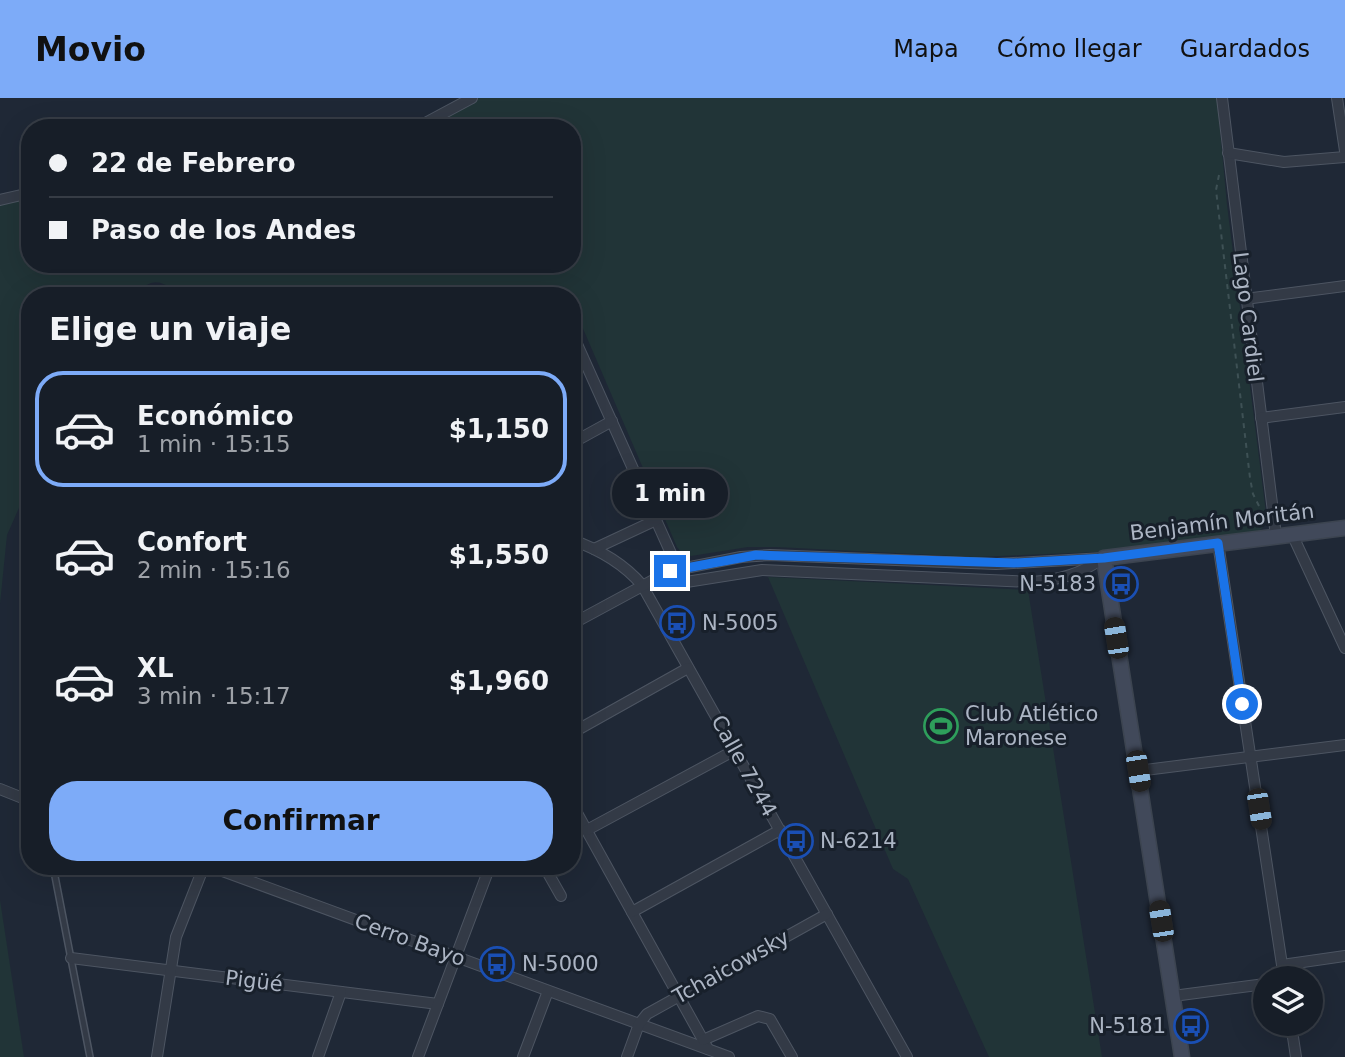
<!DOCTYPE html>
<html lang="es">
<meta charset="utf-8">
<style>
:root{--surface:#171e28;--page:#202730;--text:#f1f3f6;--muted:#9ea2a8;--line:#363c45;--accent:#7dabf8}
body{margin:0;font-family:"DejaVu Sans",sans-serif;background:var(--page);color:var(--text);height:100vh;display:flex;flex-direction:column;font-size:26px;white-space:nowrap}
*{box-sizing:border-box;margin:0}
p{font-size:23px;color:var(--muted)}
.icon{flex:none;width:38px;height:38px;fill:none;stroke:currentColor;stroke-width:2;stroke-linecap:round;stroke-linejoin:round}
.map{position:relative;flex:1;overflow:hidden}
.details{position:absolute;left:21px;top:189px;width:560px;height:588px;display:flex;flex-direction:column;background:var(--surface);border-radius:28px;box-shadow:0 7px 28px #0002,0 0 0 2px var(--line)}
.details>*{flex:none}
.banner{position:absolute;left:21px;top:21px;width:560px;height:154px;border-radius:28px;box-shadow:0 7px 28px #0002,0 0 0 2px var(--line);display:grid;align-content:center;height:154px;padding:0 28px;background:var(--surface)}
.controls{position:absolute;left:1253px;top:868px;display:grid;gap:14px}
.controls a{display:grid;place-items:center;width:70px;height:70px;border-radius:50%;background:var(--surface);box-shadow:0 7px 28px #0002,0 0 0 2px var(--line);font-size:35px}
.end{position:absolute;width:32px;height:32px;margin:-16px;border:9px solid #1a73e8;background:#fff;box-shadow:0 0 0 4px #fff}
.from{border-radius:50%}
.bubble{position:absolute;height:49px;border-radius:24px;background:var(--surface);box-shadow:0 7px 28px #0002,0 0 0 2px var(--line);font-size:23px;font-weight:700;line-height:49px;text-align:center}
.car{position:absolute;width:21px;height:42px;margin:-21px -10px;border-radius:9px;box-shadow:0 0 5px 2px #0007;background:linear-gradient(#222 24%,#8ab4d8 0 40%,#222 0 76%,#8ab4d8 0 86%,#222 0)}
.banner b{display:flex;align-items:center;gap:24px;height:66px;font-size:26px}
.banner b+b{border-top:2px solid var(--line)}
.banner i{width:18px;height:18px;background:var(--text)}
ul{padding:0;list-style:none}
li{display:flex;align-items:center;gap:21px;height:116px;margin:0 14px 10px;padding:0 14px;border:4px solid transparent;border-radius:28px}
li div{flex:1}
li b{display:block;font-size:26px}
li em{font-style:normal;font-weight:700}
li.on{border-color:var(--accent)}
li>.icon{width:63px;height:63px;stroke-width:1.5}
h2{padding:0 28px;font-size:32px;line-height:84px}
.button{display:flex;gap:14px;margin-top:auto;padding:14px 28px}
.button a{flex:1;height:80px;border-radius:28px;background:var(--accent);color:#111;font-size:28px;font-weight:700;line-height:80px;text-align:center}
header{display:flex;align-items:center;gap:42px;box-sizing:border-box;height:98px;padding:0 35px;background:var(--accent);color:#111}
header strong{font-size:33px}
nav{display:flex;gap:38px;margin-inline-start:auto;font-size:24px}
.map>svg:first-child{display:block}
</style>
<header>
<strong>Movio</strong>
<nav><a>Mapa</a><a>Cómo llegar</a><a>Guardados</a></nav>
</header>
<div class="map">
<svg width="1345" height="959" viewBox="0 0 1345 959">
<rect width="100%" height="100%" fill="#1f2836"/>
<g fill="#213437">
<path d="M472 0H1217L1227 107 1266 415 1264 428 1258 434 1250 436 1098 454 975 459 776 449H748L691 458 681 454 677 449 572 205V198C564 197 557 189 548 188 522 184 495 192 471 198H188C165 189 155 172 136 198H30V385L7 437 0 506V102L30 95V166H572V30H416Z"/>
<path d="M768 479 1028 492 1102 959H989L908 781 893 771Z"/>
<path d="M0 802 24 959H0Z"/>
</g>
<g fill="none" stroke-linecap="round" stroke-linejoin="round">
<g stroke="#4d5562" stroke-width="8">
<path id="lane" d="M53 768 90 959"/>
</g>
<g stroke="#4d5562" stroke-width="12">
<g id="street">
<path d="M1222 0 1276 438"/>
<path d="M1337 0 1345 53"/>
<path d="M416 30 472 0"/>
<path d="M1228 55 1284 64 1345 59"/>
<path d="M0 102 30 95"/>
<path d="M1245 201 1345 188"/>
<path d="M572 235 678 471 680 485"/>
<path d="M1261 320 1345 309"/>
<path d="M572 345 612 323"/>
<path d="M1292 436 1345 550"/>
<path d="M572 442C598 451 624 466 642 487L907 959"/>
<path d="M1218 445 1284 880"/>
<path d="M594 451 656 422"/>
<path d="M646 487 680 485 762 472 1032 484C1059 482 1081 476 1103 460"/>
<path d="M572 526 670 473 741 459 770 457 996 466 1104 460"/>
<path d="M572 635 688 570"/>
<path d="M1137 673 1345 647"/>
<path d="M0 691 30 703"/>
<path d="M572 706 708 951"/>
<path d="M587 732 735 652"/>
<path d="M209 768 729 959"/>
<path d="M470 768 487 775"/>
<path d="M544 768 561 798"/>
<path d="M632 814 780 732"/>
<path d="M71 860 438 906"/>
<path d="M1282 867 1345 858"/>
<path d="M1173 898 1265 886"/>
<path d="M1291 926 1296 959"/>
<path d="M703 942 758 918 770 921 792 959"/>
<path d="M157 959 176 839 204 768"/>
<path d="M318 959 341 894"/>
<path d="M418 959 490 768"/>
<path d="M523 959 548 893"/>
<path d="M627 959 639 926 647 916 827 816"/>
</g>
</g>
<g stroke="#3c4450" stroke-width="17">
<path id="secondary" d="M1182 959 1104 460 1345 430"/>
</g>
<path stroke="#3e5155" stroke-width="2" stroke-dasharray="5 5" stroke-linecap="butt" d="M1219 77 1216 92 1250 380 1253 396 1260 410"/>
<use href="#lane" stroke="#333a46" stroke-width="5"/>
<use href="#street" stroke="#333a46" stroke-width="10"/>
<use href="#secondary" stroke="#41495a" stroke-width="14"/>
</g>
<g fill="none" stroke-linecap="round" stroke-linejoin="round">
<path stroke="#1a73e8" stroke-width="9" d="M670 473 756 457 1014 465 1104 460 1218 445 1242 606"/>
</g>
<defs>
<g id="bus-ring" transform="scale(1.75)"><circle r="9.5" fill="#18202b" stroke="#1a4fb4" stroke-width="1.5"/><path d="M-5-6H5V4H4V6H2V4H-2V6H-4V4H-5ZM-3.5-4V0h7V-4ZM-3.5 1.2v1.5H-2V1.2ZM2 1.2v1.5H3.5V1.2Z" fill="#1a4fb4"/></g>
<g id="stadium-ring" transform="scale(1.75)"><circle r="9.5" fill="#18202b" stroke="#2e9e5b" stroke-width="1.5"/><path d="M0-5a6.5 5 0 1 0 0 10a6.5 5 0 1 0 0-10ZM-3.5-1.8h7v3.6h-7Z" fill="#2e9e5b"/></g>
</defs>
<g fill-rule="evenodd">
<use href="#bus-ring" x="1121" y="486"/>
<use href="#bus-ring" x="677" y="525"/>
<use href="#stadium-ring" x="941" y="628"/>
<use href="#bus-ring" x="796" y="743"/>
<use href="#bus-ring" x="497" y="866"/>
<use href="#bus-ring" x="1191" y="928"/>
</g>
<g text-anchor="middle" stroke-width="6" stroke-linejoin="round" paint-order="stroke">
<g font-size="21" fill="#acb5c4" stroke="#18202b">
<text transform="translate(1248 219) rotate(83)" y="7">Lago Cardiel</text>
<text transform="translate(1222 424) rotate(-7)" y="7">Benjamín Moritán</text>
<text transform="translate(744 668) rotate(61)" y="7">Calle 7244</text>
<text transform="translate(410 842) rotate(20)" y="7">Cerro Bayo</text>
<text transform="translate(731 869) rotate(-29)" y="7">Tchaicowsky</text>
<text transform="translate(254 883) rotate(7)" y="7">Pigüé</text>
</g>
<g font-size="21" fill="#acb5c4" stroke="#18202b" text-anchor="start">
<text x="1096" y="493" text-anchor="end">N-5183</text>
<text x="702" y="532">N-5005</text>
<text x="965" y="623">Club Atlético<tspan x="965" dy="24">Maronese</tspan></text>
<text x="820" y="750">N-6214</text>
<text x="522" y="873">N-5000</text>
<text x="1166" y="935" text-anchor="end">N-5181</text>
</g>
</g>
</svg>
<div class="controls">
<a><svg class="icon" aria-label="layers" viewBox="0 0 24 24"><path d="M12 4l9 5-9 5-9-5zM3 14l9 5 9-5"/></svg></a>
</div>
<i class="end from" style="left:1242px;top:606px"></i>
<i class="end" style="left:670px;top:473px"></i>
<div class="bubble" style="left:612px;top:371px;width:116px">1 min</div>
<i class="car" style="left:1116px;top:540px;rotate:351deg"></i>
<i class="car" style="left:1138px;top:673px;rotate:171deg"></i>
<i class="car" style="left:1259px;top:711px;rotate:171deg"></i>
<i class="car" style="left:1161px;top:823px;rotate:351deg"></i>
<div class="banner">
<b><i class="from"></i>22 de Febrero</b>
<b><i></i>Paso de los Andes</b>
</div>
<section class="details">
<h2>Elige un viaje</h2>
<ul>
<li class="on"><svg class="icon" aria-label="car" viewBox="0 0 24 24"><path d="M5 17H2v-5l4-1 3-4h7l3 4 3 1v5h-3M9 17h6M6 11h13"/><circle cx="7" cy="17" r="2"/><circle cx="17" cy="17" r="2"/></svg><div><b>Económico</b><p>1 min · 15:15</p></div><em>$1,150</em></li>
<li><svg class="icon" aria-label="car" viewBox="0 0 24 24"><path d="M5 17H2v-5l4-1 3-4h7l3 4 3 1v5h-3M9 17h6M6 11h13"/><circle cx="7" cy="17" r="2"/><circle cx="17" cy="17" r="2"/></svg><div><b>Confort</b><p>2 min · 15:16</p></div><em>$1,550</em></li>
<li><svg class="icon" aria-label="car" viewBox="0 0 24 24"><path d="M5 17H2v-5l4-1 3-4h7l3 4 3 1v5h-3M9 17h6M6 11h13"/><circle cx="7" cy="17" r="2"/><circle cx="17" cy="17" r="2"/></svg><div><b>XL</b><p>3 min · 15:17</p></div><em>$1,960</em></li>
</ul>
<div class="button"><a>Confirmar</a></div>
</section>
</div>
